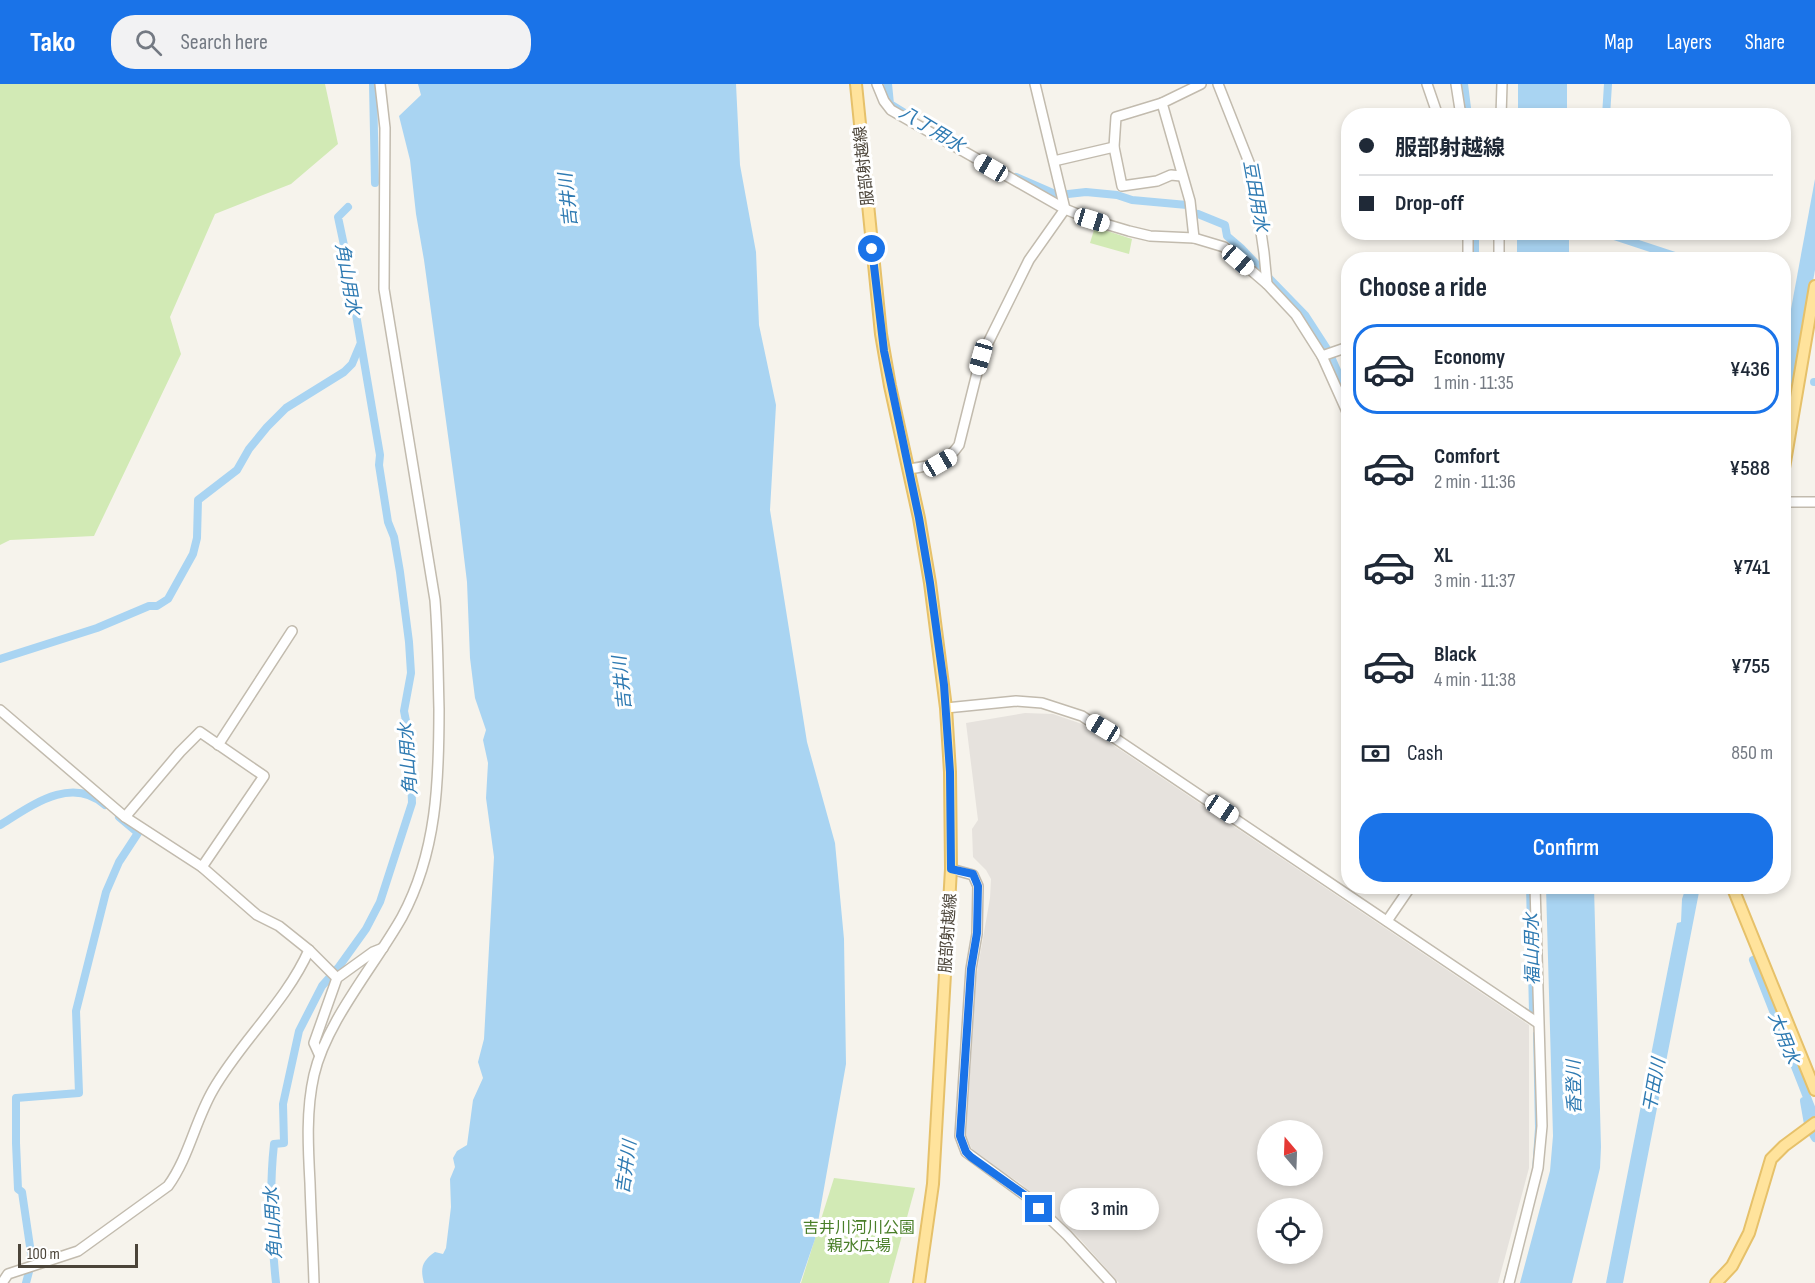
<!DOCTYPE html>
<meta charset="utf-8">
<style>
:root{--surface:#fff;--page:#f2f2f3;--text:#1f2937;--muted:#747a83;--line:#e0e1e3;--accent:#1a73e8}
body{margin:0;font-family:"Sofia Sans Condensed","Noto Sans JP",sans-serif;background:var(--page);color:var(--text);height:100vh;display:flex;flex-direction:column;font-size:22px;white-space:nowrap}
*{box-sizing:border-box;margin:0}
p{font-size:20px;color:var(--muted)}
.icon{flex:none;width:33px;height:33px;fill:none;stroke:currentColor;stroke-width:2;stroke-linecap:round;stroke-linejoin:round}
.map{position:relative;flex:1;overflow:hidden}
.drawer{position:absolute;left:1341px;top:168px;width:450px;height:642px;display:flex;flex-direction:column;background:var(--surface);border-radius:24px;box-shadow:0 3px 9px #0003}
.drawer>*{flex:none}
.hud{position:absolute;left:1341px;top:24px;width:450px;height:132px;border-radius:24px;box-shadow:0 3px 9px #0003;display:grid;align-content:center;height:132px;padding:0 18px;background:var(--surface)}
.needle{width:39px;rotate:341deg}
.controls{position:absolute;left:1257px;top:1036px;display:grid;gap:12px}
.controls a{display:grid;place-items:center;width:66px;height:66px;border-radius:50%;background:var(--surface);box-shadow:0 3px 9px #0003;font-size:30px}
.scale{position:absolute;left:18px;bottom:15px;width:120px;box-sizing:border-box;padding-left:6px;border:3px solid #4b4439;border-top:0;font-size:16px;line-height:21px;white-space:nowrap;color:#4b4439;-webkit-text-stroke:4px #fff;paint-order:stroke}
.end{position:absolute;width:27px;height:27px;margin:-14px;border:8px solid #1a73e8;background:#fff;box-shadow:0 0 0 3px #fff}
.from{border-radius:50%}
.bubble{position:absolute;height:42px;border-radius:21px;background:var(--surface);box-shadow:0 3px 9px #0003;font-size:20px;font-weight:600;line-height:42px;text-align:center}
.car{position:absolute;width:18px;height:36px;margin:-18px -9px;border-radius:8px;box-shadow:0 0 4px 2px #0007;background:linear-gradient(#fff 24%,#345 0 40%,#fff 0 76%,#345 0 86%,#fff 0)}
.hud b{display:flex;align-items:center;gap:21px;height:57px;font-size:22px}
.hud b+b{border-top:2px solid var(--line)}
.hud i{width:15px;height:15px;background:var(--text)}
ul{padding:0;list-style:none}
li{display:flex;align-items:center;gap:18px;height:90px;margin:0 12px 9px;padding:0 6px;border:3px solid transparent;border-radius:24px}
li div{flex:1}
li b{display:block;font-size:22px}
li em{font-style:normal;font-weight:600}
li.current{border-color:var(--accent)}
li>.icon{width:54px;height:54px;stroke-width:1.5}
h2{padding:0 18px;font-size:27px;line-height:72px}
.pay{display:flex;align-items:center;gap:15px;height:66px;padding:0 18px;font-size:22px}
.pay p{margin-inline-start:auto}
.cta{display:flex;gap:12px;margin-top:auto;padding:12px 18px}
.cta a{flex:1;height:69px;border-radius:24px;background:var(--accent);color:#fff;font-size:24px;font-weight:600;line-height:69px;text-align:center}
header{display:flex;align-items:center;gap:36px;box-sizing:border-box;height:84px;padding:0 30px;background:var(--accent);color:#fff}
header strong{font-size:28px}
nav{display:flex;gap:33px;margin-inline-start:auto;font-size:21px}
.search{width:420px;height:54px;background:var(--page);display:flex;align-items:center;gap:15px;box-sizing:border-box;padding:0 21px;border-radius:24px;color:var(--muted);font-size:22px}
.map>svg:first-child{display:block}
</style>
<header>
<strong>Tako</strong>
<div class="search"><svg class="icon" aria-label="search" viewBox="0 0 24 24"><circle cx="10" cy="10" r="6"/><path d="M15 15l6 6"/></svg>Search here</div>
<nav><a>Map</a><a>Layers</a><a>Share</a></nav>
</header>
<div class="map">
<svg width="1815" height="1199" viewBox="0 0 1815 1199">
<rect width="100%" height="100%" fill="#f6f3ec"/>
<path fill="#e6e2dd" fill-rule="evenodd" d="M1025 629 1053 630 1082 640 1529 941V1084L1498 1199H1119L1079 1154 1020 1099 976 1071 971 1063 966 1052 976 894 990 814 991 795 986 786 973 773 972 745 978 736 966 639ZM1268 1047H1312V1092H1268ZM1268 1125H1312V1170H1268Z"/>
<g fill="#d2eab5">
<path d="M0 0H325L338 60 291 100 215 130 170 233 181 270 94 452 10 456 0 461Z"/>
<path d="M1095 143 1132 155 1129 170 1090 159Z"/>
<path d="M834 1094 915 1104 889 1199H801Z"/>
</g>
<g fill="#a9d4f2">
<path d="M418 0H736L740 81 756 168 759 241 776 321 770 426 807 658 835 759 844 855 846 980 815 1155 800 1199H424C420 1184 422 1177 435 1168L443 1170 446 1164 451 1123 450 1095 455 1083 453 1074 457 1067 467 1061 473 1016 483 994 478 978 484 955 494 773 486 714 488 679 483 656 486 646 475 614 470 574 467 498 459 432 424 176 416 130 410 76 399 32 421 11Z"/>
<rect x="1518" y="0" width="49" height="31"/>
<path d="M1815 95V186L1784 359V263Z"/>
<rect x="1517" y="149" width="52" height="26"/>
<path d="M1546 803H1594L1601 1063 1600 1084 1572 1199H1520L1550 1087 1553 1052Z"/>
<path d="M1686 803H1700L1623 1199H1606L1677 839 1681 838 1682 815Z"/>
</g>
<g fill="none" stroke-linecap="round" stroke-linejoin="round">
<g stroke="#a9d4f2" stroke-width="2">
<path d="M1533 1087 1536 1044 1534 949"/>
<path d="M1504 1199 1514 1162"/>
</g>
<g stroke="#a9d4f2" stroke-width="8">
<path d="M373 0 375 99"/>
<path d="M888 0 890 20 911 33"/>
<path d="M1464 0 1468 32"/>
<path d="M1606 32 1608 0"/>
<path d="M1016 93 1055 110"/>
<path d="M1068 110 1086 108 1117 111 1132 116 1187 121"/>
<path d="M1198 130 1225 141 1227 152 1241 164 1262 186"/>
<path d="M1475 148V176"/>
<path d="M1602 148 1687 176"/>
<path d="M1268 193 1305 231 1327 265"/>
<path d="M1784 208 1786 210 1784 221"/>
<path d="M1332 275 1348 311"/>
<path d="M1814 298H1815"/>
<path d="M0 575 97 544 149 522H157L168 515 193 470 197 454 198 416 237 386 249 365 267 343 286 324 344 288 352 280 360 261"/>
<path d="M0 741C31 722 71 691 105 721"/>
<path d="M1530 802 1533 928"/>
<path d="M1753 876 1814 1031"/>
<path d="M1804 1017 1808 1040"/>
<path d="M1811 1047 1815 1054"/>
<path d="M26 1199 32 1176 22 1108 18 1105 16 1059V1014L79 1009 76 927 106 808 119 778 138 749 119 733"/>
<path d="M276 1199C271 1152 269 1106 274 1060L284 1059 283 1020 299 947 322 902 338 884 366 845 380 818 412 719 410 657 404 627 411 589 409 558 400 488 394 453 388 438 379 381 380 371 345 166 338 133 348 123"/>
</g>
<g stroke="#c2bbae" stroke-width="12">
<g id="minor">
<path d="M877 0 884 17 891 26 1065 125 1092 136 1129 147 1150 152 1194 154 1224 163 1267 200 1296 231 1322 272 1348 330"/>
<path d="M1218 0 1252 86 1264 169 1267 200"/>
<path d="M1427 0 1438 32"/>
<path d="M1456 0 1461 32"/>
<path d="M1162 19 1116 33 1114 63 1122 102 1157 97 1171 91 1181 92"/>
<path d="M1501 32 1502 0"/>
<path d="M1054 77 1114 63"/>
<path d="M1194 154 1190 117 1162 19 1201 0"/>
<path d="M1468 176V148"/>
<path d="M1499 176V148"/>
<path d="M1322 272 1348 263"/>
<path d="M909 385C930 382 947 379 959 361L981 273 1029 176 1065 125 1035 0"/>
<path d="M1784 418H1815"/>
<path d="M946 624 1016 617 1042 619 1082 632 1538 939"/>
<path d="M0 626 125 733 202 783 257 831 279 842 309 866 337 894"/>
<path d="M218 661 292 547"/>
<path d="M125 733 180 668 200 648 264 692 202 783"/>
<path d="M951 785 973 791 978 802 977 850 971 885 960 1052 966 1068 1026 1112 1067 1151 1111 1199"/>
<path d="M1387 837 1411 802"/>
<path d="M319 970 314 959 337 894 373 868 383 864"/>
<path d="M2 1199 8 1190 78 1167 168 1102C189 1073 195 1037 213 1006 241 957 286 918 309 866"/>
<path d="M314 1199C313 1166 311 1132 310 1099 308 1063 306 1026 314 991 326 938 375 881 402 833 437 768 439 697 439 625 438 589 438 553 435 516L384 205 385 44 380 0"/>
<path d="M1509 1199 1538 1084 1542 1042 1535 802"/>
</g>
</g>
<g stroke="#e6c16a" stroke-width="14">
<g id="major">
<path d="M856 0 881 250 890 302 919 434 930 499 946 624 950 688 951 785 933 1100 919 1199"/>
<path d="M1784 384 1815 202"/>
<path d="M1732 802 1815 1006"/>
<path d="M1716 1199 1732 1182 1749 1149 1771 1075 1784 1062 1815 1039"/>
</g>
</g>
<use href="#minor" stroke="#fff" stroke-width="9"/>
<use href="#major" stroke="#ffe39c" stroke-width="10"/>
</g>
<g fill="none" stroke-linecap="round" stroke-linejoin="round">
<path stroke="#1a73e8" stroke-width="8" d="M872 165 884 267 919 434 930 499 944 601 950 688 951 785 973 790 978 802 977 849 971 885 960 1052 966 1068 971 1073 1026 1112 1039 1125"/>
</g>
<g text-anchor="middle" stroke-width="6" stroke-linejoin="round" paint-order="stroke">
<g font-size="16" fill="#4b4439" stroke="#fff">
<text transform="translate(863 82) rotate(-96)" y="6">服部射越線</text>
<text transform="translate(947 849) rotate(-86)" y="6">服部射越線</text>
</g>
<g font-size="16" fill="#4a7f2a" stroke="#fff">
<text x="859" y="1149">吉井川河川公園<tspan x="859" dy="18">親水広場</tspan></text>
</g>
<g font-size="18" font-style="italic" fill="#2e7ab2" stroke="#fff">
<text transform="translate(932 45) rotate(31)" y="6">八丁用水</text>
<text transform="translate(1256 112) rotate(80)" y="6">豆田用水</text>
<text transform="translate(568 116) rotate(-96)" y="6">吉井川</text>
<text transform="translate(348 195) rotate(80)" y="6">角山用水</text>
<text transform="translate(622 599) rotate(-96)" y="6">吉井川</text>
<text transform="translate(408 675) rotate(-94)" y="6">角山用水</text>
<text transform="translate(1532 865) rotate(-91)" y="6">福山用水</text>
<text transform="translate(1784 954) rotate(68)" y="6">大用水</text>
<text transform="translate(1654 1001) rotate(-80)" y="6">干田川</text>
<text transform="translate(1574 1003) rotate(-91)" y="6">香登川</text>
<text transform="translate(626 1083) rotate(-82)" y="6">吉井川</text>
<text transform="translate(273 1139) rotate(-93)" y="6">角山用水</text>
</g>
</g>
</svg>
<div class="controls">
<a><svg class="needle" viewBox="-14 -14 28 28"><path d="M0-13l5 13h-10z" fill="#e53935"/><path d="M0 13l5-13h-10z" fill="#747a83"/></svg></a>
<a><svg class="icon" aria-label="locate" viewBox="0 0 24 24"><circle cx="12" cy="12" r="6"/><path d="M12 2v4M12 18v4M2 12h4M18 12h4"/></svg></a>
</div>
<div class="scale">100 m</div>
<i class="end from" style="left:872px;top:165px"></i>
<i class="end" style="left:1039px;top:1125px"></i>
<div class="bubble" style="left:1060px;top:1104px;width:99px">3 min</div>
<i class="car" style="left:991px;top:84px;rotate:300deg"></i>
<i class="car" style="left:1092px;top:136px;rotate:107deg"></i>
<i class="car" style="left:1238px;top:176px;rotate:131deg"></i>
<i class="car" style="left:981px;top:273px;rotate:196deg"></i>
<i class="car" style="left:940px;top:379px;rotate:60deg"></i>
<i class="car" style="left:1103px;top:644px;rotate:301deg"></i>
<i class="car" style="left:1222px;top:725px;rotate:124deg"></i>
<div class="hud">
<b><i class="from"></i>服部射越線</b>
<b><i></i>Drop-off</b>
</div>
<section class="drawer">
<h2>Choose a ride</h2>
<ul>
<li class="current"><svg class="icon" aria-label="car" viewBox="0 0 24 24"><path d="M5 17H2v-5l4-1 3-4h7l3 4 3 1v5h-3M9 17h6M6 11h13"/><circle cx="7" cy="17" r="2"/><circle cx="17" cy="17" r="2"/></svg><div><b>Economy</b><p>1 min · 11:35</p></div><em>¥436</em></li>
<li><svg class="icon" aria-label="car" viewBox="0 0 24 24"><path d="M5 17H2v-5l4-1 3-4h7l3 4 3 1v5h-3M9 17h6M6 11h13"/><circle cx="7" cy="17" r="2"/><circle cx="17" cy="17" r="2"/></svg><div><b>Comfort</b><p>2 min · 11:36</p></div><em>¥588</em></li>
<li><svg class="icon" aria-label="car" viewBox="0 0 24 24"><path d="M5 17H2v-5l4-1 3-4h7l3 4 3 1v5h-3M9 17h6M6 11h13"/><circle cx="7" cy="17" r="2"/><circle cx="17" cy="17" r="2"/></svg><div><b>XL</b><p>3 min · 11:37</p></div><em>¥741</em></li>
<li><svg class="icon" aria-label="car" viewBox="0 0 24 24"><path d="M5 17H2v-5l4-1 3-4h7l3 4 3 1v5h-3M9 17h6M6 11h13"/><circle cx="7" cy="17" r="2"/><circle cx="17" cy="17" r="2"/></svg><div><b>Black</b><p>4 min · 11:38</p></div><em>¥755</em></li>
</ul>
<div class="pay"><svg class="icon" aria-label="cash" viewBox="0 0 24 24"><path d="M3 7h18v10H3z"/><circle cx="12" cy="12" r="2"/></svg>Cash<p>850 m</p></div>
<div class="cta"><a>Confirm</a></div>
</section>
</div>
